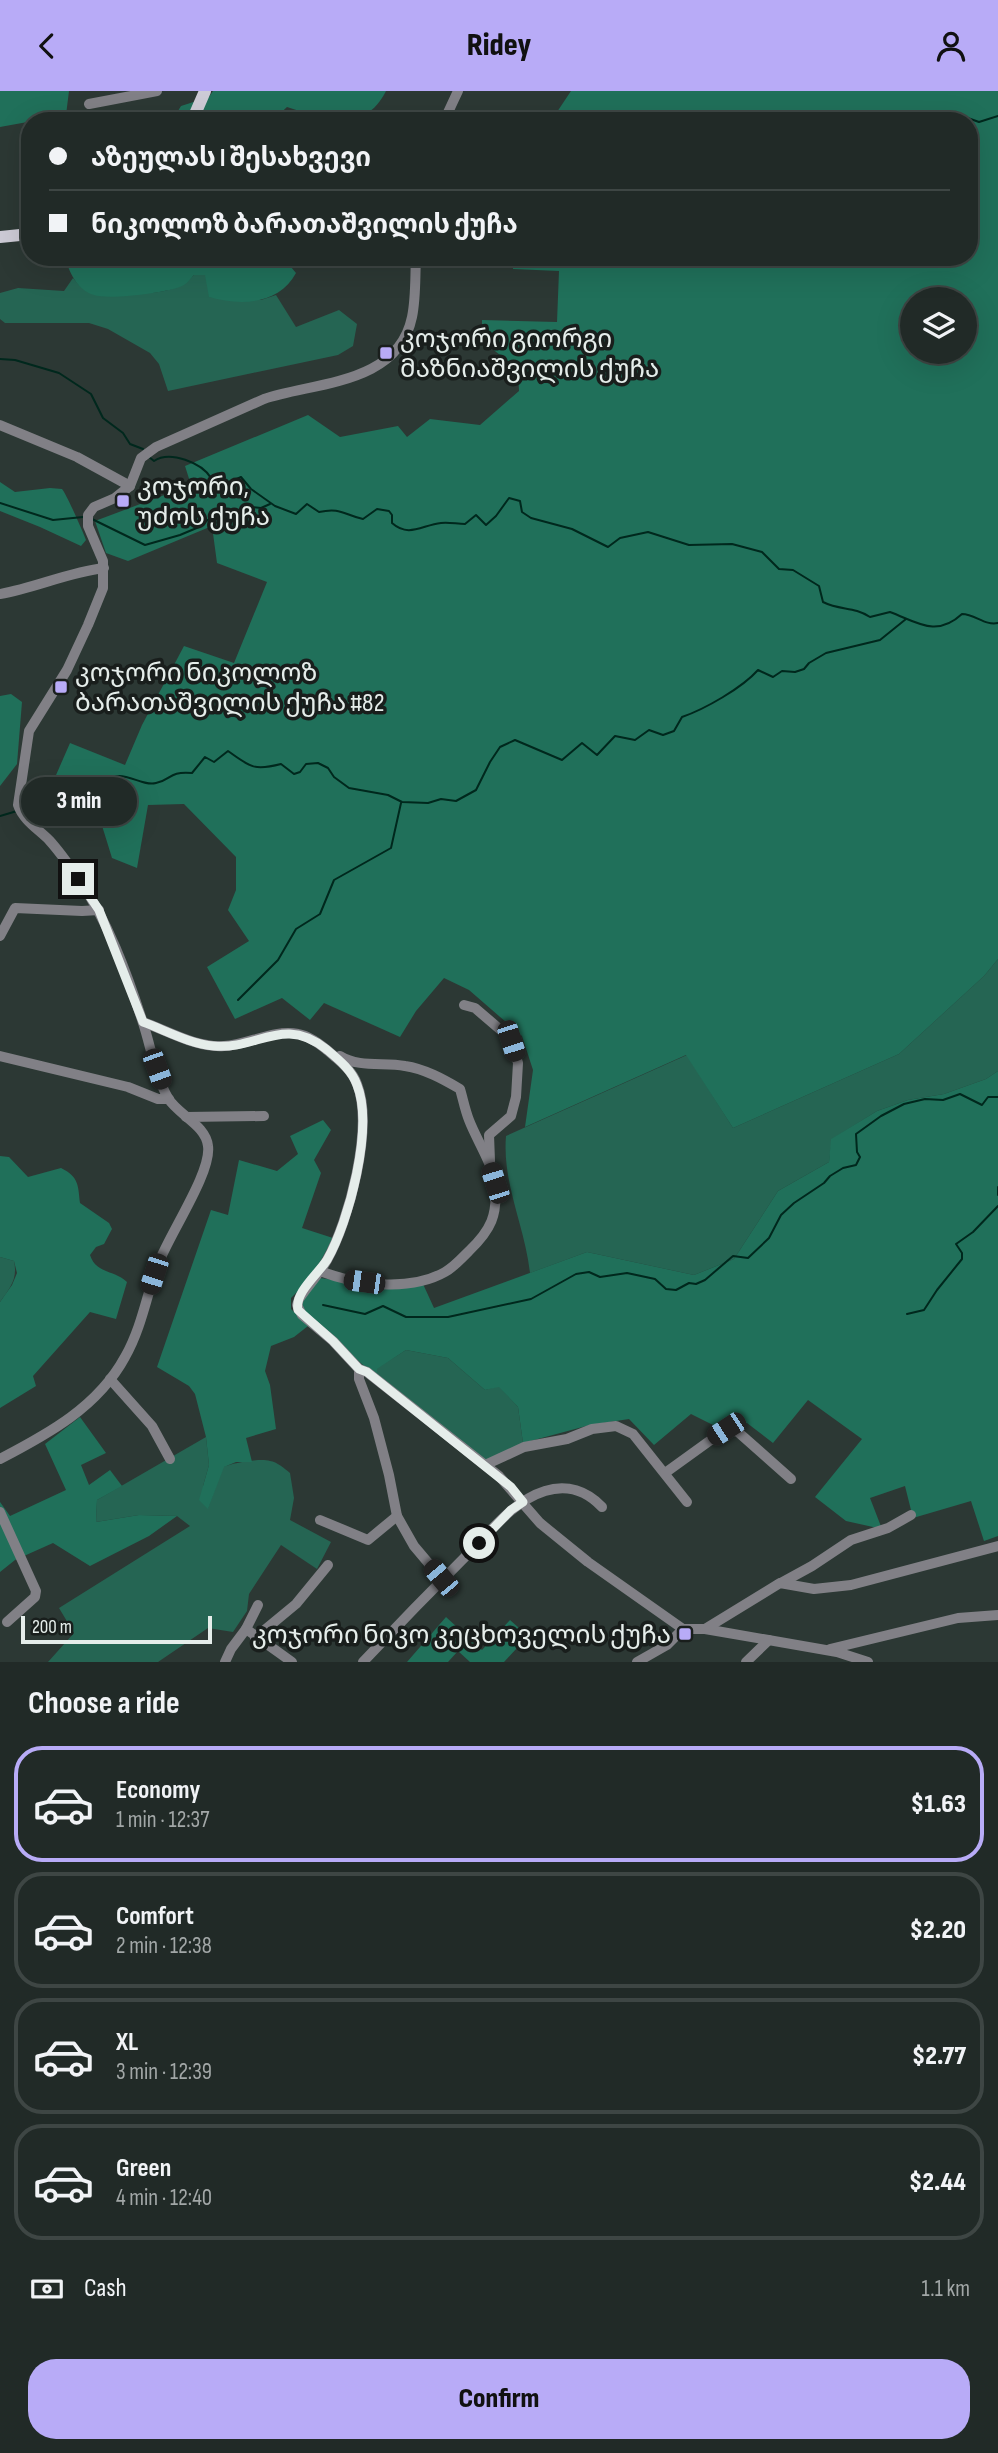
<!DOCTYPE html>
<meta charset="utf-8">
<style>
:root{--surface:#212a27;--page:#29322f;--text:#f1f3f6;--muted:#a2a7a7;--line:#3e4644;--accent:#b8abf7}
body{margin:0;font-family:"Sofia Sans Condensed","Noto Sans Georgian",sans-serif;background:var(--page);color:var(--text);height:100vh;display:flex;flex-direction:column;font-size:26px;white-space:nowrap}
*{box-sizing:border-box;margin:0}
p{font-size:23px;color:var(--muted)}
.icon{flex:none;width:38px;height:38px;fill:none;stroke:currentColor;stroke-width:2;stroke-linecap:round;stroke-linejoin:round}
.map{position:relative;height:1571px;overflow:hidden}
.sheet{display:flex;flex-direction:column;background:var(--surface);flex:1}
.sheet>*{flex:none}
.hud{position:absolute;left:21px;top:21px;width:957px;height:154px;border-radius:28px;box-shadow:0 7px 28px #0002,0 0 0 2px var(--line);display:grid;align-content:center;height:154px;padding:0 28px;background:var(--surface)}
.tools{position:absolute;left:900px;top:196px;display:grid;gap:14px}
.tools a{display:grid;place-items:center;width:77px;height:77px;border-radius:50%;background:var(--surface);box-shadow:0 7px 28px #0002,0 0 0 2px var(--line);font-size:35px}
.scale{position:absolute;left:21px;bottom:18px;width:191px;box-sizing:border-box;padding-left:7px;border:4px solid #e5edea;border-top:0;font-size:19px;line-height:24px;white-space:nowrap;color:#e5edea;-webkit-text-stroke:5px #191e1c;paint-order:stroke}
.end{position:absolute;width:32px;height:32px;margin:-16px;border:9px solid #e5edea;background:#111;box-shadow:0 0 0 4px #111}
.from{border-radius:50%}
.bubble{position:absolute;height:49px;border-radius:24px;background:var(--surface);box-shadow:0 7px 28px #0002,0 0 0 2px var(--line);font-size:23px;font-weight:800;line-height:49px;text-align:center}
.car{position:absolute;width:21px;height:42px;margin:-21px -10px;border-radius:9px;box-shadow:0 0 5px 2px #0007;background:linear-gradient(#222 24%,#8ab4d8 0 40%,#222 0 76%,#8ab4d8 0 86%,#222 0)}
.hud b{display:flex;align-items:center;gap:24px;height:66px;font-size:26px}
.hud b+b{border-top:2px solid var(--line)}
.hud i{width:18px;height:18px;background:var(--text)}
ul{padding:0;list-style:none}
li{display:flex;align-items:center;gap:21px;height:116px;margin:0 14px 10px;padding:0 14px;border:4px solid var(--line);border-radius:28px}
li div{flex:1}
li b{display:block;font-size:26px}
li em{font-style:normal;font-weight:800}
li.selected{border-color:var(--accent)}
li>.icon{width:63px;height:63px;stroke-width:1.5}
h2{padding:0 28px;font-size:32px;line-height:84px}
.pay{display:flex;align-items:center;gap:18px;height:77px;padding:0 28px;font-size:26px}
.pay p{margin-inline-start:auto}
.primary-button{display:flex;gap:14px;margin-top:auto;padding:14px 28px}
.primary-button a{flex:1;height:80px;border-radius:28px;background:var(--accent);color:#111;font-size:28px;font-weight:800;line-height:80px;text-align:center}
header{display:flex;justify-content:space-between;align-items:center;height:91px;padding:0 28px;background:var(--accent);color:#111;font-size:32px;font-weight:800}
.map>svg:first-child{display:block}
</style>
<header><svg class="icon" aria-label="back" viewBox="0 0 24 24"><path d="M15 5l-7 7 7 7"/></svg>Ridey<svg class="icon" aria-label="person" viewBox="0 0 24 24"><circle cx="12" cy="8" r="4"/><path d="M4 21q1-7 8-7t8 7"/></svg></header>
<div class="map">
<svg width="998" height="1571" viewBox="0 0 998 1571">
<rect width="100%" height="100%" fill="#2c3834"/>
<g fill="#256553">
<path d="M194 184H206L210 206 261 209 276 204 296 236 339 219 357 233 353 255 338 264 168 300 159 273 150 262 108 238 89 232H5L0 228V202L18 197 64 200 73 187 79 194C116 198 166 214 194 184Z"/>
<path d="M998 868V980L986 988 944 1003 908 1009 877 1020 832 1048 829 1071 778 1100 734 1168 694 1184 587 1161 530 1182C525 1136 502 1092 506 1045L687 964 733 1037 899 963 984 885Z"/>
<path d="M0 1166 14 1170C18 1188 10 1197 0 1211Z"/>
<path d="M406 1259 448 1267 485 1299 499 1295 518 1316 523 1352 485 1370 377 1286 376 1278Z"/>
<path d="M206 1346 209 1374 203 1395 208 1417 223 1376C233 1372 260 1367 270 1370 277 1371 284 1377 290 1382L294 1407 290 1429 331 1451 317 1478 281 1454 249 1503 247 1520 233 1541 208 1537 158 1571H48L74 1542 59 1517 190 1435 177 1425 139 1424 96 1431 97 1409Z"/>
</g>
<g fill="#20705a" fill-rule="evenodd">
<path d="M0 0H69L66 24 0 36Z"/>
<path d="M213 0H386C364 44 324 28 287 16L272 30H172L181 15 209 6Z"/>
<path d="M571 0H998V868L984 885 899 963 733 1037 686 964 525 1036 533 979 522 945 469 899 444 887 416 920 400 946 324 912 310 929 282 907 235 928 207 876 249 850 228 819 236 799V766L184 713 148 714 137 777 112 767 95 712 55 708 53 691 70 652 125 674 142 634 184 555 234 572 267 491 217 472 212 435 128 470 106 462 95 430 191 394 185 375 308 324 340 346 398 335 407 346 430 328 480 334 519 300 518 278 482 250V229L557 231 559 180 513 178V166H970V30H551ZM912 208H964V261H912Z"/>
<path d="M65 166H285L286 170 296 182C279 214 240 215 209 206L205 184H194C190 188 187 193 182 195 168 202 108 209 94 204 77 199 69 181 65 166Z"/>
<path d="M0 391 15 401 50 397 62 398C67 404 83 441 86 449L81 455 40 436 0 420Z"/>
<path d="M11 603 22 611 17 673 0 695V605Z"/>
<path d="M998 980V1445L984 1450 971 1410 913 1427 905 1395 870 1407 882 1438 846 1430 815 1406 862 1348 808 1309 773 1352 747 1332 719 1337 691 1323 654 1354 629 1328 590 1334 523 1352 518 1316 499 1296 485 1299 448 1267 406 1259 377 1278V1286L305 1224 302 1215 305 1204 320 1187 378 1195 423 1193 434 1217 587 1161 694 1184 734 1168 778 1100 829 1071 831 1048 877 1020 908 1009 944 1003 986 988Z"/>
<path d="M323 1029 331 1039 314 1069 321 1082 302 1137 333 1147 312 1186 291 1207V1218L308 1235 294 1246 271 1255 265 1280 270 1294 276 1338 246 1347 252 1371H236L224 1376 208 1418 199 1409 209 1374 206 1346 195 1303 189 1295 157 1276 211 1119 228 1124 239 1069 277 1080 298 1063 290 1045Z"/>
<path d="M0 1065 9 1066 28 1086 61 1077C79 1086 78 1094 80 1112L109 1132 112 1138 104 1153 96 1156 90 1164C96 1183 115 1179 127 1191L116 1228 90 1221 33 1285 36 1295 0 1317V1211L12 1194 17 1182 14 1170 0 1166Z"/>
<path d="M80 1326 106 1362 81 1374 89 1394 110 1379 122 1395 97 1409 96 1431 139 1424 177 1425 149 1445 90 1475 53 1452 15 1469 0 1481V1411L10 1425 66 1399 45 1353Z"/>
<path d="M446 1526 482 1559 510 1529 528 1545 504 1571H470L458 1560 448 1571H407Z"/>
</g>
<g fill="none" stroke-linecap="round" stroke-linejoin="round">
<g stroke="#00281d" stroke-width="2">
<path d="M932 30 935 27 965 26 979 31 998 25"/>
<path d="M0 268 15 269 59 282 91 303 103 327 123 342 130 353 143 358"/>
<path d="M149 366 154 370C170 359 202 372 211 387L228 392 241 386 251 398 275 415 296 423 307 413 319 421C341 416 344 424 363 428L377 418 389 420 392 424V432C409 447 422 434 441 432 449 431 457 433 465 433L476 424 486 434 496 425 509 407 520 410 522 421 531 427 572 438 608 456 620 447 648 441 689 454 732 453 762 461 779 478 793 479 819 495 823 511C841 520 853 515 870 526L890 521C917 531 936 547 962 523 975 523 985 535 998 532"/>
<path d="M0 412 53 429 83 426"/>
<path d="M92 428 145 454 180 444 199 436 209 428H226L239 419 251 416 261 417 270 413"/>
<path d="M25 717C50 707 73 698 99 693 106 691 111 685 119 685 132 685 144 695 156 692 172 689 168 680 192 682L205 666 214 671 228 660C250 676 254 680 281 673L294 683 300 681 306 673 318 672 328 677 334 686 349 697 388 704 402 711 428 712 441 708 456 710 476 699 490 671 500 656 515 649 562 669 582 652 597 664 615 645 635 649 649 639 663 644 674 640 682 626C705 618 742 597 758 579L773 586 782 580 795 581 804 578 809 572 826 562 880 549 906 528"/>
<path d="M0 725 17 720"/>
<path d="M238 909 278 869 296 838 320 823 334 789 391 757 401 712"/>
<path d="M998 1096V1104"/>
<path d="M323 1214 365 1223 383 1215 406 1226H448L531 1208 576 1183 589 1181 600 1186 627 1182 655 1188 666 1198 676 1199 689 1192 696 1193 705 1189 733 1165 748 1167 769 1147 781 1124 794 1112 824 1092 830 1085 843 1077 856 1074 860 1066 857 1061 856 1043 881 1025 904 1013 925 1008 943 1009 960 1003 982 1014 988 1006H998"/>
<path d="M907 1223 924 1219 937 1199 962 1168V1162L956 1153 973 1141 998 1115"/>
</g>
<g stroke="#818086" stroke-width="10">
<path d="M89 13 157 0"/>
<path d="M444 30 458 0"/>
<path d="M0 334 77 366 130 395"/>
<path d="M0 503C35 497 69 481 104 477"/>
<path d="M0 845 15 817 82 820 99 819"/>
<path d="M464 914 475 917 503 941 511 950 518 972 516 1006 511 1025 489 1044 490 1070"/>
<path d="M143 931C168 940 196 957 224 955 248 954 273 938 298 943 311 945 324 956 334 965 343 973 353 981 357 993 374 1036 349 1130 327 1169 319 1183 308 1195 299 1208L297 1214 302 1224 333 1250 359 1278V1288L374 1327 389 1384 397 1425 414 1455 441 1487"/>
<path d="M0 965 128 996 158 1008H169"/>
<path d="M186 1026 264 1025"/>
<path d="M320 1180C356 1194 410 1201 445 1181 454 1176 462 1167 469 1160 491 1139 498 1124 495 1093 492 1071 477 1050 469 1029 465 1019 463 1008 460 998 443 988 425 978 405 975 384 971 359 977 340 965"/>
<path d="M359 1278 367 1281 499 1385 540 1432 588 1471 683 1538H705L837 1561 868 1571"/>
<path d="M110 1288 152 1335 170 1368"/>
<path d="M0 1368C48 1343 98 1316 125 1266 140 1240 146 1209 155 1181 165 1149 212 1083 208 1055 206 1034 178 1024 168 1007 155 984 151 956 143 932 127 882 108 830 78 787 69 774 60 761 49 749 38 738 23 729 18 714L29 640 67 579 88 534 103 497V470L88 435V424L94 416 115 407 130 395 141 367 156 356 264 308C314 291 398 294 412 226 416 207 415 186 416 166"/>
<path d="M485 1374 524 1356 567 1348 592 1338 616 1335 633 1343 687 1411"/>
<path d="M665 1382 726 1338 738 1341 791 1388"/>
<path d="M0 1421 36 1500 35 1506 7 1531"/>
<path d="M320 1429 368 1449 397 1425"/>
<path d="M781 1492 812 1475 851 1449 888 1437 911 1424"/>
<path d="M258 1514 246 1538 292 1571"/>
<path d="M705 1538 780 1492 814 1498 851 1494 998 1455"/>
<path d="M255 1547 296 1513 328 1474"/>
<path d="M830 1558 958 1527 998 1524"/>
<path d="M225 1571 231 1558 246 1538"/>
<path d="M363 1571C397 1535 432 1499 467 1464 490 1441 513 1410 545 1400 567 1393 587 1400 602 1416"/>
<path d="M637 1571 667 1554 683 1538"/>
<path d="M746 1571 769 1549"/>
</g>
<g stroke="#cdcbd6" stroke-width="12">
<path d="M192 30 205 0"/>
<path d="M0 146 30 143"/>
</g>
</g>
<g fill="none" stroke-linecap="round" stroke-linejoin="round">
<path stroke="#e5edea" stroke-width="9" d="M78 788 99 819 143 931C165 939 190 953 214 955 258 959 283 924 326 958 338 968 352 979 357 994 374 1036 349 1131 327 1169 318 1183 294 1202 298 1219L333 1250 359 1278 367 1281 511 1396 523 1411 511 1419 479 1452"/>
</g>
<g fill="#b8abf7" stroke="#191e1c" stroke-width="2.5">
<rect x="379" y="255" width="14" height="14" rx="3.5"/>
<rect x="116" y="403" width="14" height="14" rx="3.5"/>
<rect x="54" y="589" width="14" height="14" rx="3.5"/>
<rect x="678" y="1536" width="14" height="14" rx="3.5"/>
</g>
<g text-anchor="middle" stroke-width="7" stroke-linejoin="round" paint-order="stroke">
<g font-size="26" fill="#e5edea" stroke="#191e1c" text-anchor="start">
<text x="400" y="256">კოჯორი გიორგი<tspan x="400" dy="30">მაზნიაშვილის ქუჩა</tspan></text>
<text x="137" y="404">კოჯორი,<tspan x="137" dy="30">უძოს ქუჩა</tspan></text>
<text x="75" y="590">კოჯორი ნიკოლოზ<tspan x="75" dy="30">ბარათაშვილის ქუჩა #82</tspan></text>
<text x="671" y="1552" text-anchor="end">კოჯორი ნიკო კეცხოველის ქუჩა</text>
</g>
</g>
</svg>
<div class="tools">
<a><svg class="icon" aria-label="layers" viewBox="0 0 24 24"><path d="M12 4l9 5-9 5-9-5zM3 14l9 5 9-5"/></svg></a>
</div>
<div class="scale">200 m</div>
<i class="end from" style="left:479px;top:1452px"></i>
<i class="end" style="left:78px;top:788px"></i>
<div class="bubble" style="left:21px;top:686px;width:116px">3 min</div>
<i class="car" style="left:511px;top:950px;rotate:162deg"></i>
<i class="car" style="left:157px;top:978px;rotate:160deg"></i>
<i class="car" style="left:495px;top:1092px;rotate:342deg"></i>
<i class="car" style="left:154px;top:1183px;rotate:198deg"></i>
<i class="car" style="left:364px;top:1191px;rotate:278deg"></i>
<i class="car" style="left:726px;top:1338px;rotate:237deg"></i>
<i class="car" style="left:441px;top:1487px;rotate:320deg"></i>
<div class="hud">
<b><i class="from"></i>აზეულას I შესახვევი</b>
<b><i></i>ნიკოლოზ ბარათაშვილის ქუჩა</b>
</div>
</div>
<section class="sheet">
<h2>Choose a ride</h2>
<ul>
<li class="selected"><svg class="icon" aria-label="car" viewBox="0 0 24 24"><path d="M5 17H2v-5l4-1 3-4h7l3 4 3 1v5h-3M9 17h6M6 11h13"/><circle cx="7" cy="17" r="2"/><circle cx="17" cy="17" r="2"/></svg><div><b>Economy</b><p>1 min · 12:37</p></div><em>$1.63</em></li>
<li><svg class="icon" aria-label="car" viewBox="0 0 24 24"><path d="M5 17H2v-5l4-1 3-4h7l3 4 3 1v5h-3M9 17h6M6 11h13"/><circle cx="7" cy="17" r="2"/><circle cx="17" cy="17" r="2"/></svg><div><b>Comfort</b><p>2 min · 12:38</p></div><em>$2.20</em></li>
<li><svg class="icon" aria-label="car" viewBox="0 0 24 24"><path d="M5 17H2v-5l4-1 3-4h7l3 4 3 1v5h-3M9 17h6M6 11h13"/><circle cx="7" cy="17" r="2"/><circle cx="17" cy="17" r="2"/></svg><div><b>XL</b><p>3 min · 12:39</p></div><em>$2.77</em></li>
<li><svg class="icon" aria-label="car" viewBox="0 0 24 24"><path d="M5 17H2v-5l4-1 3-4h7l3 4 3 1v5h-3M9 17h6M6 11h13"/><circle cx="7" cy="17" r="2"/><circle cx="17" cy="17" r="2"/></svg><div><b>Green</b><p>4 min · 12:40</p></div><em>$2.44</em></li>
</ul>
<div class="pay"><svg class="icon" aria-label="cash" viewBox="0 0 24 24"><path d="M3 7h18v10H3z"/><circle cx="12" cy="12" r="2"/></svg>Cash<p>1.1 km</p></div>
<div class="primary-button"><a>Confirm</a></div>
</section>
